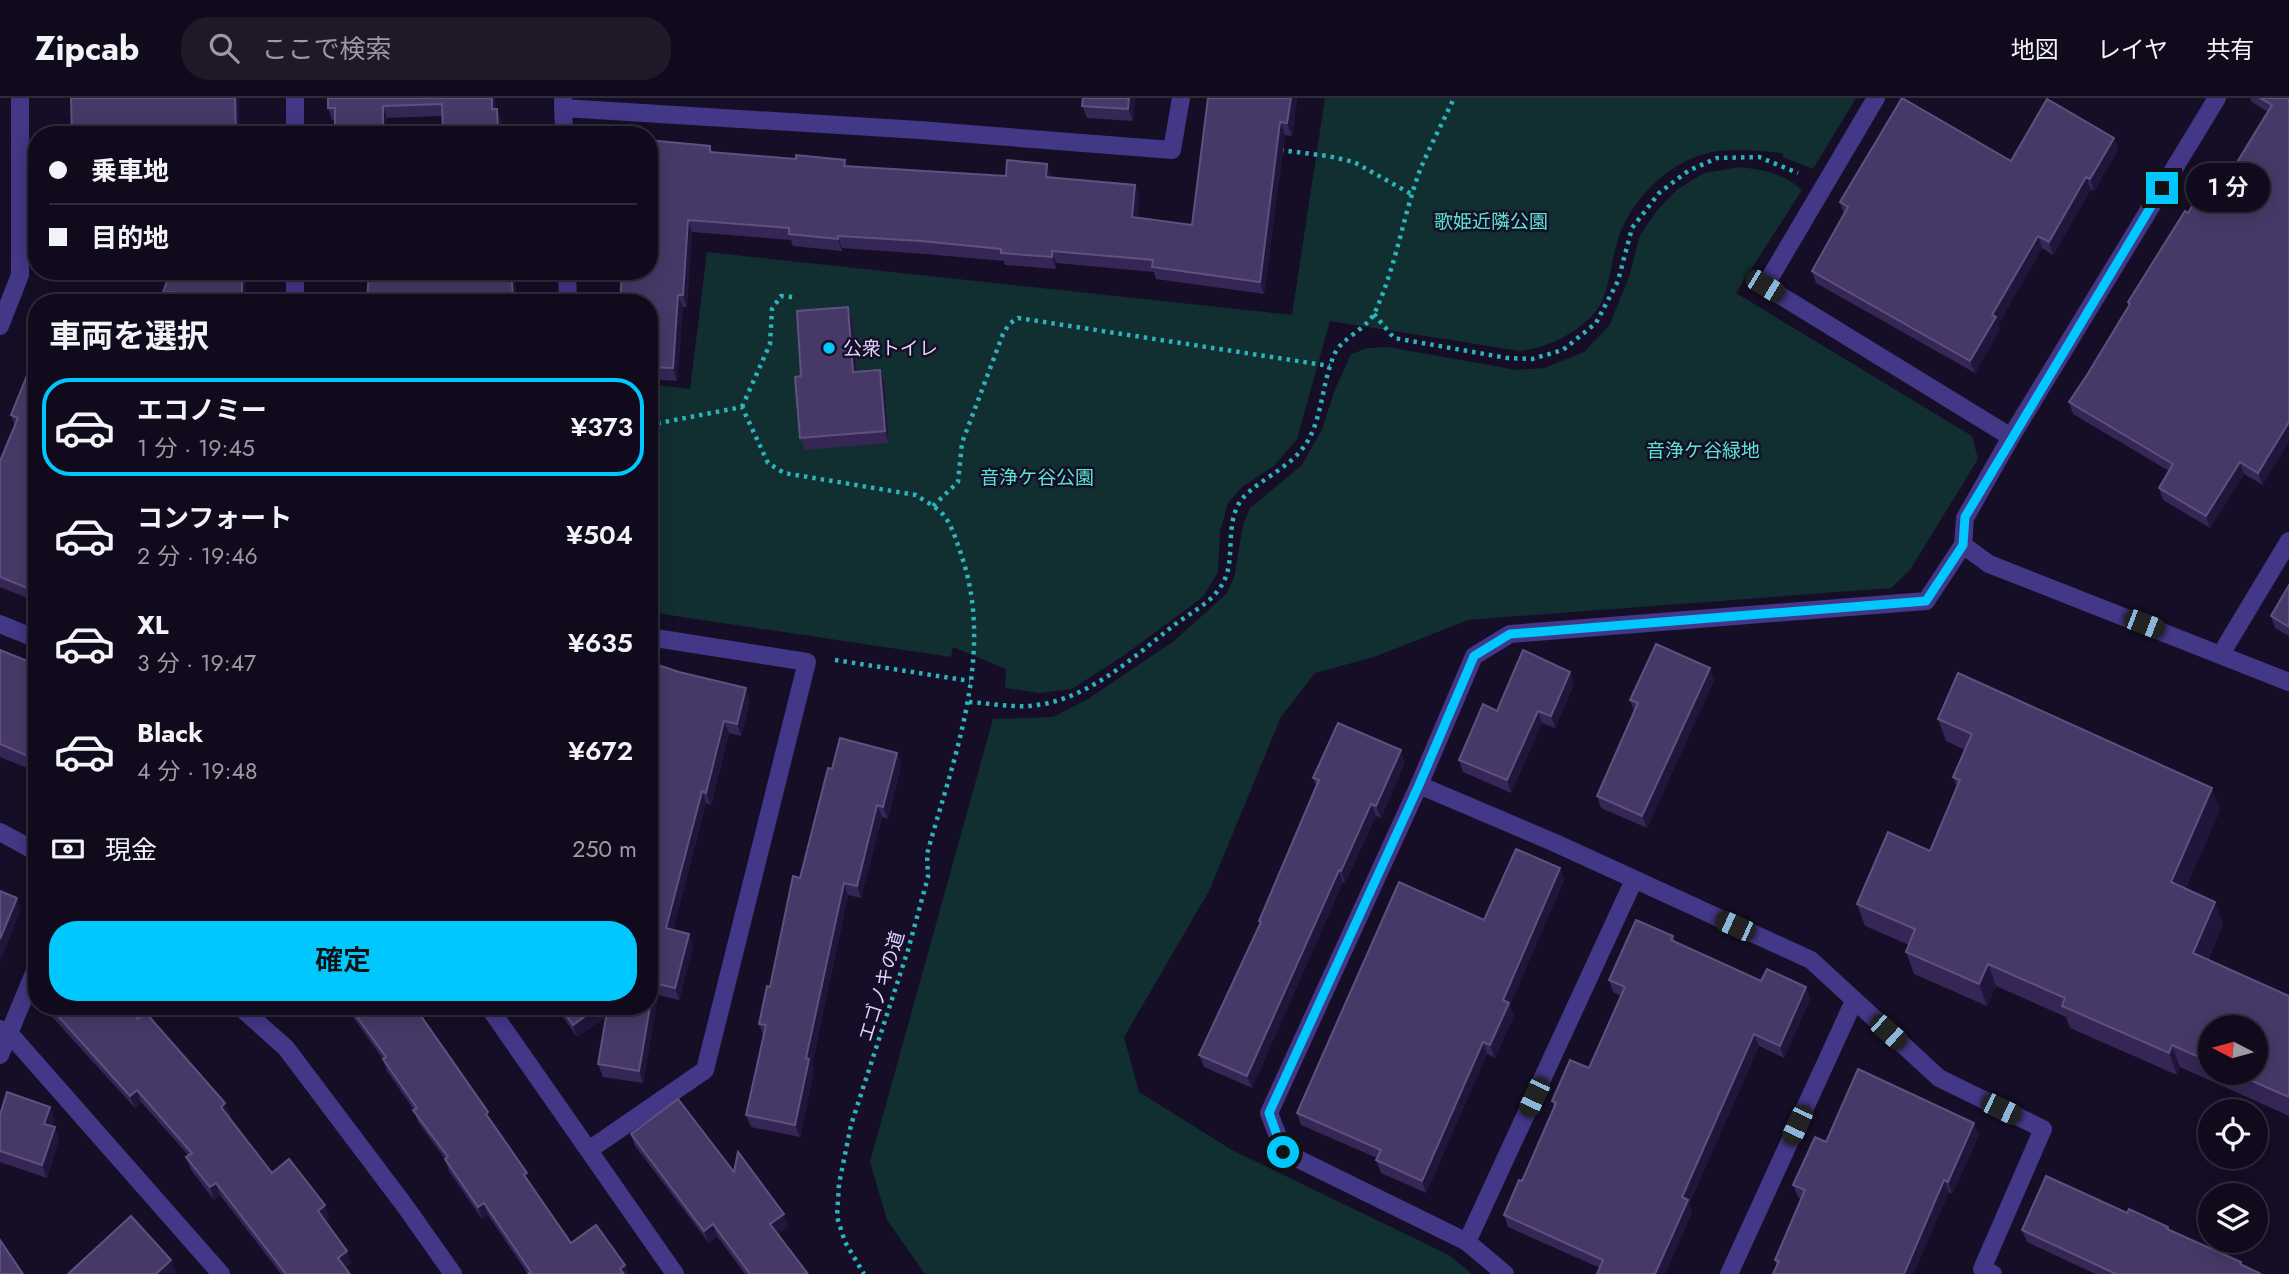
<!DOCTYPE html>
<html lang="ja">
<meta charset="utf-8">
<style>
:root{--surface:#100a1c;--page:#1e1829;--text:#f1f3f6;--muted:#9c9aa3;--line:#302b3b;--accent:#00c7fe}
body{margin:0;font-family:Jost,"Noto Sans JP",sans-serif;background:var(--page);color:var(--text);height:100vh;display:flex;flex-direction:column;font-size:26px;white-space:nowrap}
*{box-sizing:border-box;margin:0}
p{font-size:23px;color:var(--muted)}
.icon{flex:none;width:38px;height:38px;fill:none;stroke:currentColor;stroke-width:2;stroke-linecap:round;stroke-linejoin:round}
.map{position:relative;flex:1;overflow:hidden}
.sheet{position:absolute;left:28px;top:196px;width:630px;height:721px;display:flex;flex-direction:column;background:var(--surface);border-radius:28px;box-shadow:0 4px 18px #0003,0 0 0 2px var(--line)}
.sheet>*{flex:none}
.guide{position:absolute;left:28px;top:28px;width:630px;height:154px;border-radius:28px;box-shadow:0 4px 18px #0003,0 0 0 2px var(--line);display:grid;align-content:center;height:154px;padding:0 21px;background:var(--surface)}
.needle{width:46px;rotate:276deg}
.controls{position:absolute;left:2198px;top:917px;display:grid;gap:14px}
.controls a{display:grid;place-items:center;width:70px;height:70px;border-radius:50%;background:var(--surface);box-shadow:0 4px 18px #0003,0 0 0 2px var(--line);font-size:35px}
.end{position:absolute;width:32px;height:32px;margin:-16px;border:9px solid #00c7fe;background:#111;box-shadow:0 0 0 4px #111}
.from{border-radius:50%}
.bubble{position:absolute;height:49px;border-radius:24px;background:var(--surface);box-shadow:0 4px 18px #0003,0 0 0 2px var(--line);font-size:23px;font-weight:600;line-height:49px;text-align:center}
.car{position:absolute;width:21px;height:42px;margin:-21px -10px;border-radius:9px;box-shadow:0 0 5px 2px #0007;background:linear-gradient(#222 24%,#8ab4d8 0 40%,#222 0 76%,#8ab4d8 0 86%,#222 0)}
.guide b{display:flex;align-items:center;gap:24px;height:66px;font-size:26px}
.guide b+b{border-top:2px solid var(--line)}
.guide i{width:18px;height:18px;background:var(--text)}
ul{padding:0;list-style:none}
li{display:flex;align-items:center;gap:21px;height:98px;margin:0 14px 10px;padding:0 7px;border:4px solid transparent;border-radius:28px}
li div{flex:1}
li b{display:block;font-size:26px}
li em{font-style:normal;font-weight:600}
li.active{border-color:var(--accent)}
li>.icon{width:63px;height:63px;stroke-width:1.5}
h2{padding:0 21px;font-size:32px;line-height:84px}
.pay{display:flex;align-items:center;gap:18px;height:77px;padding:0 21px;font-size:26px}
.pay p{margin-inline-start:auto}
.button{display:flex;gap:14px;margin-top:auto;padding:14px 21px}
.button a{flex:1;height:80px;border-radius:28px;background:var(--accent);color:#111;font-size:28px;font-weight:600;line-height:80px;text-align:center}
header{display:flex;align-items:center;gap:42px;box-sizing:border-box;height:98px;padding:0 35px;background:var(--surface);border-bottom:2px solid var(--line)}
header strong{font-size:33px}
nav{display:flex;gap:38px;margin-inline-start:auto;font-size:24px}
.search{width:490px;height:63px;background:var(--page);display:flex;align-items:center;gap:18px;box-sizing:border-box;padding:0 24px;border-radius:28px;color:var(--muted);font-size:26px}
.map>svg:first-child{display:block}
</style>
<header>
<strong>Zipcab</strong>
<div class="search"><svg class="icon" aria-label="search" viewBox="0 0 24 24"><circle cx="10" cy="10" r="6"/><path d="M15 15l6 6"/></svg>ここで検索</div>
<nav><a>地図</a><a>レイヤ</a><a>共有</a></nav>
</header>
<div class="map">
<svg width="2289" height="1176" viewBox="0 0 2289 1176">
<rect width="100%" height="100%" fill="#150e26"/>
<g fill="#112e30">
<path d="M1325 0H1856L1813 71 1783 59 1782 55C1759 53 1736 50 1713 54 1670 61 1628 104 1617 145 1611 165 1610 188 1600 207 1586 231 1547 251 1520 253L1330 223 1297 341 1274 368 1242 389 1228 405 1220 433 1218 474 1203 499 1123 558 1072 591 1040 595 1005 590 1006 571 953 549 951 559 649 514V286L690 291 707 154 1292 217Z"/>
<path d="M1740 69C1764 72 1783 75 1802 92L1736 195 1972 338 1978 361 1910 472 1891 490 1468 522 1374 559 1315 575 1281 619 1209 793 1124 939 1139 994 1232 1052 1449 1157 1472 1176H925L887 1122 870 1064 993 621 1053 619 1088 601 1174 543 1226 496 1234 480 1243 427 1250 410 1302 367 1322 331 1334 294 1351 256 1368 250 1388 249 1517 272 1544 270 1584 254 1609 228 1629 179 1640 137 1658 111 1678 91 1704 75Z"/>
</g>
<g fill="none" stroke-linecap="round" stroke-linejoin="round">
<g stroke="#2ab4bc" stroke-width="4.5" stroke-dasharray="3.5 5" stroke-linecap="butt">
<path d="M1280 52 1328 58 1354 64 1413 97"/>
<path d="M1374 216 1394 240 1507 260 1532 261 1563 252 1596 225 1618 183 1632 130 1659 95 1688 73 1717 60 1759 59 1798 75"/>
<path d="M742 309 770 246 772 211 781 198 793 199"/>
<path d="M649 327 742 309 768 365 784 375 916 397C926 404 939 410 946 420 953 431 958 447 962 459 995 557 953 662 927 756L928 779 908 852 851 1027 839 1086 837 1119 845 1144 864 1176"/>
<path d="M933 408 958 384 962 345 1003 236 1009 226 1018 220 1330 268"/>
<path d="M835 562 970 583"/>
<path d="M969 604C987 605 1008 609 1027 608 1084 605 1130 562 1173 528 1191 514 1213 505 1224 483 1236 459 1224 424 1242 401 1257 383 1286 372 1303 350 1323 324 1321 285 1335 255 1342 240 1367 231 1375 214 1396 169 1403 118 1420 72 1430 48 1443 24 1454 0"/>
</g>
<g stroke="#433787" stroke-width="18">
<path d="M295 0V37"/>
<path d="M563 0 564 37"/>
<path d="M1876 0 1765 188 2011 339 1965 420 1963 447 1989 466 2289 584"/>
<path d="M563 10 919 32 1172 52 1181 0"/>
<path d="M295 173V205"/>
<path d="M567 173 568 205"/>
<path d="M0 228 20 177V0"/>
<path d="M2011 339 2217 0"/>
<path d="M1963 447 1926 503 1510 536 1474 558 1419 687 1553 744 1811 862 1939 980 2043 1031 1982 1171 1993 1176"/>
<path d="M0 526 37 541"/>
<path d="M2221 556 2289 443"/>
<path d="M1419 687 1269 1015 1284 1054 1467 1144 1505 1176"/>
<path d="M0 734 37 754"/>
<path d="M239 908 286 950 405 1108 453 1176"/>
<path d="M488 908 675 1176"/>
<path d="M0 931 9 935 221 1176"/>
<path d="M0 957 37 868"/>
<path d="M589 1052 705 972 807 564 649 539"/>
<path d="M1467 1144 1634 782"/>
<path d="M1729 1176 1854 903"/>
</g>
</g>
<g fill="#352655" fill-rule="evenodd">
<path d="M328 0H495L496 11 502 23 442 18 332 22 328 10Z"/>
<path d="M1083 0H1135L1133 23 1087 20 1082 8Z"/>
<path d="M1208 0H1297L1292 38 1285 37 1264 196 1156 181 1154 174 1056 165V171L1005 167 1004 163 925 156 842 150V153L793 148 791 142 692 134 687 209H683L677 283 649 281V205L710 48 713 55 796 61 845 62 847 68 1006 78H1052V80L1135 87 1139 99 1138 119 1192 127Z"/>
<path d="M2250 0H2289L2263 387 2244 376 2210 430 2163 402 2159 390 2169 373 2073 316 2069 304 2087 277 2129 208 2128 204 2188 115 2231 74 2268 14 2252 4Z"/>
<path d="M2114 40 2118 52 2094 93 2091 91 2053 157 2042 150 1998 227 2000 231 1975 275 1816 185 1812 173 1844 117 1840 104Z"/>
<path d="M64 173H246V205H167L163 194 171 175H65Z"/>
<path d="M369 173H514L517 205H367Z"/>
<path d="M848 209 852 221 857 274 880 272 884 284 889 345 805 352 800 340 801 278Z"/>
<path d="M37 246V504L0 489V363L15 328 11 317 33 263 31 260Z"/>
<path d="M2289 487V538L2275 530 2271 518Z"/>
<path d="M0 552 37 567V674L0 659Z"/>
<path d="M649 564 750 603 741 638 729 635 711 707 706 705 673 832 689 836 693 848 679 902 658 897 643 985 603 979 598 966 606 919 577 939 555 908H649Z"/>
<path d="M1714 582 1647 730 1601 710 1597 698 1634 613 1630 602Z"/>
<path d="M1574 586 1555 630 1542 625 1511 695 1463 674 1459 662 1497 613Z"/>
<path d="M1938 621 2220 712 2185 791 2215 804 2223 826 2208 862 2289 898V1018L2180 969 2177 977 2070 930 2066 919 1996 888 1987 908 1914 876 1906 854 1909 847 1865 828 1857 806 1930 753 1957 689 1953 679 1965 652 1946 643ZM2210 929 2256 975H2210Z"/>
<path d="M897 655 901 667 888 721 882 719 861 800 848 797 812 967 814 973 800 1039 751 1029 746 1017 763 937 759 926 832 671Z"/>
<path d="M1405 664 1381 720 1376 718 1345 785 1343 784 1252 990 1204 969 1199 957 1260 826 1259 823 1316 688 1313 680Z"/>
<path d="M1560 770 1564 782 1510 907 1514 917 1495 960 1487 956 1426 1095 1381 1075 1376 1062 1377 1060 1301 1027 1297 1015 1484 822Z"/>
<path d="M1673 838 1675 843 1761 883 1806 889 1810 901 1784 960 1759 948 1689 1106 1692 1114 1665 1176H1597L1600 1170 1508 1129 1504 1117 1522 1083 1554 1009 1552 1003 1589 970 1621 898 1613 894 1609 882Z"/>
<path d="M44 908H126L138 921 225 1005 230 1017 229 1018 272 1075 330 1119 325 1123 351 1165 345 1170 350 1176H281L220 1097 214 1102 191 1072 186 1059 189 1058 141 1004 135 1010 45 911Z"/>
<path d="M345 908H414L492 1024 531 1087 571 1145 625 1167 629 1176H528L488 1117 482 1121 449 1073 445 1061 418 1024 414 1012 387 973 383 961Z"/>
<path d="M50 1009 54 1021 52 1028 55 1029 59 1041 47 1080 0 1064V1017Z"/>
<path d="M1974 1025 1979 1037 1952 1096 1949 1094 1913 1176H1773L1777 1168 1775 1162 1801 1101 1798 1099 1793 1087 1826 1044Z"/>
<path d="M631 1036 734 1074 784 1116 788 1128 778 1136 808 1176H745L717 1138 709 1145 635 1048Z"/>
<path d="M2127 1115 2168 1129 2169 1132 2241 1164 2242 1167 2261 1176H2095L2027 1144 2022 1132Z"/>
</g>
<g fill="#20153a">
<path d="M235 0H239L240 37H236Z"/>
<path d="M492 0H495L497 23 492 11Z"/>
<path d="M1129 0H1135L1133 23 1128 11Z"/>
<path d="M1291 0H1297L1292 38 1287 25Z"/>
<path d="M383 8 387 20V37H383Z"/>
<path d="M497 11 502 23V37H498Z"/>
<path d="M1280 24 1285 37 1264 196 1260 184Z"/>
<path d="M2114 40 2118 52 2094 93 2090 81Z"/>
<path d="M1047 66 1052 78 1051 91 1046 79Z"/>
<path d="M2086 79 2091 91 2053 157 2049 144Z"/>
<path d="M1135 87 1139 99 1137 131 1132 119Z"/>
<path d="M688 122 692 134 687 209 683 197Z"/>
<path d="M838 138 842 150V153L838 141Z"/>
<path d="M2038 138 2042 150 1998 227 2000 231 1975 275 1970 263 1992 217Z"/>
<path d="M1052 153 1056 165V171L1052 159Z"/>
<path d="M242 173H246V205H244L242 198Z"/>
<path d="M511 173H514L517 205H515L513 198Z"/>
<path d="M678 197 683 209 677 283 673 270Z"/>
<path d="M848 209 852 221 858 286 853 274Z"/>
<path d="M880 272 884 284 889 345 885 333Z"/>
<path d="M2289 324V344L2263 387 2258 375Z"/>
<path d="M2240 364 2244 376 2210 430 2206 418Z"/>
<path d="M1710 570 1714 582 1647 730 1642 718Z"/>
<path d="M1570 574 1574 586 1555 630 1551 618Z"/>
<path d="M746 590 750 603 741 638 737 626Z"/>
<path d="M1538 613 1542 625 1511 695 1507 682Z"/>
<path d="M724 623 729 635 711 707 706 695Z"/>
<path d="M1401 652 1405 664 1381 720 1376 708Z"/>
<path d="M897 655 901 667 888 721 883 709Z"/>
<path d="M2212 690 2220 712 2179 806 2171 784Z"/>
<path d="M702 693 706 705 670 843 666 830Z"/>
<path d="M1371 706 1376 718 1345 785 1341 773Z"/>
<path d="M877 707 882 719 861 800 857 788Z"/>
<path d="M1560 770 1564 782 1510 907 1514 917 1495 960 1490 947 1503 902Z"/>
<path d="M1339 772 1343 784 1252 990 1247 978Z"/>
<path d="M844 785 848 797 812 967 814 973 800 1039 795 1027 806 960Z"/>
<path d="M17 800 21 812 0 864V841Z"/>
<path d="M2215 804 2223 826 2201 877 2193 855Z"/>
<path d="M689 836 693 848 679 902 675 890Z"/>
<path d="M1988 866 1996 888 1987 908 1979 886Z"/>
<path d="M654 885 658 897 643 985 639 973Z"/>
<path d="M1806 889 1810 901 1784 960 1780 948Z"/>
<path d="M599 908H612L614 913 577 939 573 927Z"/>
<path d="M1754 936 1759 948 1689 1106 1692 1114 1665 1176H1655L1682 1099Z"/>
<path d="M1483 944 1487 956 1426 1095 1422 1083Z"/>
<path d="M2172 947 2180 969 2177 977 2169 955Z"/>
<path d="M137 992 141 1004 135 1010 130 998Z"/>
<path d="M225 1005 230 1017 226 1021 221 1009Z"/>
<path d="M50 1009 54 1021 48 1038 44 1026Z"/>
<path d="M1974 1025 1979 1037 1952 1096 1948 1084Z"/>
<path d="M55 1029 59 1041 47 1080 42 1067Z"/>
<path d="M1944 1082 1949 1094 1913 1176H1904Z"/>
<path d="M216 1085 220 1097 214 1102 210 1089Z"/>
<path d="M484 1105 488 1117 482 1121 478 1109Z"/>
<path d="M325 1107 330 1119 322 1125 318 1113Z"/>
<path d="M784 1116 788 1128 775 1138 770 1126Z"/>
<path d="M713 1126 717 1138 709 1145 704 1133Z"/>
<path d="M347 1153 351 1165 343 1172 338 1160Z"/>
<path d="M171 1162 176 1176H156Z"/>
<path d="M625 1167 629 1176H622L620 1171Z"/>
</g>
<g fill="#473967" stroke="#5e517f" stroke-width="2">
<path d="M71 0H235L236 37H72Z"/>
<path d="M328 0H492V11H497L498 37H443L442 6 383 8V37H335V10H328Z"/>
<path d="M1083 0H1129L1128 11 1082 8Z"/>
<path d="M1208 0H1291L1287 25 1280 24 1260 184 1152 169 1153 162 1052 153V159L1001 155V151L921 143 838 138V141L789 136V130L688 122 683 197H678L673 270 649 269V205H620L622 173H649V42L710 48V54L796 61V57L845 62 844 68 1006 78 1007 62 1047 66 1046 79 1135 87 1132 119 1192 127Z"/>
<path d="M1902 0 2011 63 2047 1 2114 40 2090 81 2086 79 2049 144 2038 138 1992 217 1996 219 1970 263 1812 173 1848 109 1840 104Z"/>
<path d="M2260 0H2289V324L2258 375 2240 364 2206 418 2159 390 2173 366 2069 304 2087 277 2130 206 2128 204 2185 113 2188 115 2218 65 2231 74 2272 7Z"/>
<path d="M171 173H242V198L163 194Z"/>
<path d="M369 173H511L513 198 419 204V205L367 204Z"/>
<path d="M848 209 853 274 880 272 885 333 800 340 795 279 801 278 797 213Z"/>
<path d="M37 246V494L0 479V363L18 320 11 317 34 260H31Z"/>
<path d="M2289 487V529L2271 518Z"/>
<path d="M1656 546 1710 570 1642 718 1597 698 1638 605 1630 602Z"/>
<path d="M0 552 37 567V662L0 646Z"/>
<path d="M1523 552 1570 574 1551 618 1538 613 1507 682 1459 662 1483 606 1497 613Z"/>
<path d="M649 564 679 574 746 590 737 626 724 623 706 695 702 693 666 830 689 836 675 890 654 885 639 973 598 966 608 908H649Z"/>
<path d="M1958 575 2212 690 2171 784 2215 804 2193 855 2289 898V999L2234 975H2256V929H2210V964L2172 947 2169 955 2062 908 2065 900 1988 866 1979 886 1906 854 1915 831 1857 806 1888 734 1930 753 1960 682 1953 679 1972 636 1938 621Z"/>
<path d="M1338 625 1401 652 1376 708 1371 706 1341 773 1339 772 1247 978 1199 957 1261 824 1259 823 1319 682 1313 680Z"/>
<path d="M840 640 897 655 883 709 877 707 857 788 844 785 806 960 809 961 795 1027 746 1017 766 927 759 926 767 888 770 889 793 778 800 780 828 670 832 671Z"/>
<path d="M1516 751 1560 770 1503 902 1509 905 1490 947 1483 944 1422 1083 1376 1062 1381 1052 1297 1015 1399 784 1484 822Z"/>
<path d="M0 793 17 800 0 841Z"/>
<path d="M1636 822 1673 838 1671 842 1761 883 1767 871 1806 889 1780 948 1754 936 1682 1099 1688 1102 1655 1176H1597L1603 1162 1504 1117 1519 1082 1522 1083 1556 1005 1552 1003 1570 962 1589 970 1625 889 1609 882Z"/>
<path d="M49 908H126L138 921 146 915 225 1005 221 1009 272 1075 289 1061 325 1107 318 1113 347 1153 338 1160 350 1176H286L216 1085 210 1089 186 1059 192 1055 137 992 130 998Z"/>
<path d="M349 908H414L488 1014 486 1016 527 1075 524 1077 571 1145 596 1127 625 1167 620 1171 624 1176H528L531 1174 484 1105 478 1109 445 1061 448 1059 413 1012 417 1010 383 961 386 959Z"/>
<path d="M560 908H599L573 927Z"/>
<path d="M1858 971 1974 1025 1948 1084 1944 1082 1904 1176H1773L1779 1163 1775 1162 1805 1092 1793 1087 1815 1039 1826 1044Z"/>
<path d="M7 994 50 1009 44 1026 55 1029 42 1067 0 1053V1017Z"/>
<path d="M678 1001 734 1074 738 1054 784 1116 770 1126 808 1176H750L713 1126 704 1133 631 1036Z"/>
<path d="M2046 1078 2127 1115 2129 1111 2168 1129 2167 1131 2241 1164 2240 1166 2261 1176H2116L2022 1132Z"/>
<path d="M131 1118 171 1162 156 1176H68Z"/>
<path d="M0 1142 23 1176H0Z"/>
</g>
<g fill="none" stroke-linecap="round" stroke-linejoin="round">
<path stroke="#00c7fe" stroke-width="9" d="M1283 1054 1269 1015 1419 687 1474 558 1510 536 1926 503 1963 447 1965 419 2162 90"/>
</g>
<circle fill="#00c7fe" stroke="#150e26" stroke-width="2.5" cx="829" cy="250" r="7"/>
<g text-anchor="middle" stroke-width="5" stroke-linejoin="round" paint-order="stroke">
<g font-size="19" fill="#59e5d2" stroke="#150e26">
<text x="1491" y="130">歌姫近隣公園</text>
<text x="1703" y="359">音浄ケ谷緑地</text>
<text x="1037" y="386">音浄ケ谷公園</text>
</g>
<g font-size="19" fill="#ddd3ff" stroke="#150e26" text-anchor="start">
<text x="843" y="257">公衆トイレ</text>
</g>
<g font-size="19" fill="#ddd3ff" stroke="#150e26">
<text transform="translate(881 888) rotate(-73)" y="7">エゴノキの道</text>
</g>
</g>
</svg>
<div class="controls">
<a><svg class="needle" viewBox="-14 -14 28 28"><path d="M0-13l5 13h-10z" fill="#e53935"/><path d="M0 13l5-13h-10z" fill="#9c9aa3"/></svg></a>
<a><svg class="icon" aria-label="locate" viewBox="0 0 24 24"><circle cx="12" cy="12" r="6"/><path d="M12 2v4M12 18v4M2 12h4M18 12h4"/></svg></a>
<a><svg class="icon" aria-label="layers" viewBox="0 0 24 24"><path d="M12 4l9 5-9 5-9-5zM3 14l9 5 9-5"/></svg></a>
</div>
<i class="end from" style="left:1283px;top:1054px"></i>
<i class="end" style="left:2162px;top:90px"></i>
<div class="bubble" style="left:2186px;top:65px;width:84px">1 分</div>
<i class="car" style="left:1765px;top:188px;rotate:121deg"></i>
<i class="car" style="left:2144px;top:526px;rotate:111deg"></i>
<i class="car" style="left:1735px;top:828px;rotate:294deg"></i>
<i class="car" style="left:1888px;top:934px;rotate:132deg"></i>
<i class="car" style="left:1534px;top:999px;rotate:205deg"></i>
<i class="car" style="left:2001px;top:1011px;rotate:116deg"></i>
<i class="car" style="left:1797px;top:1027px;rotate:205deg"></i>
<div class="guide">
<b><i class="from"></i>乗車地</b>
<b><i></i>目的地</b>
</div>
<section class="sheet">
<h2>車両を選択</h2>
<ul>
<li class="active"><svg class="icon" aria-label="car" viewBox="0 0 24 24"><path d="M5 17H2v-5l4-1 3-4h7l3 4 3 1v5h-3M9 17h6M6 11h13"/><circle cx="7" cy="17" r="2"/><circle cx="17" cy="17" r="2"/></svg><div><b>エコノミー</b><p>1 分 · 19:45</p></div><em>¥373</em></li>
<li><svg class="icon" aria-label="car" viewBox="0 0 24 24"><path d="M5 17H2v-5l4-1 3-4h7l3 4 3 1v5h-3M9 17h6M6 11h13"/><circle cx="7" cy="17" r="2"/><circle cx="17" cy="17" r="2"/></svg><div><b>コンフォート</b><p>2 分 · 19:46</p></div><em>¥504</em></li>
<li><svg class="icon" aria-label="car" viewBox="0 0 24 24"><path d="M5 17H2v-5l4-1 3-4h7l3 4 3 1v5h-3M9 17h6M6 11h13"/><circle cx="7" cy="17" r="2"/><circle cx="17" cy="17" r="2"/></svg><div><b>XL</b><p>3 分 · 19:47</p></div><em>¥635</em></li>
<li><svg class="icon" aria-label="car" viewBox="0 0 24 24"><path d="M5 17H2v-5l4-1 3-4h7l3 4 3 1v5h-3M9 17h6M6 11h13"/><circle cx="7" cy="17" r="2"/><circle cx="17" cy="17" r="2"/></svg><div><b>Black</b><p>4 分 · 19:48</p></div><em>¥672</em></li>
</ul>
<div class="pay"><svg class="icon" aria-label="cash" viewBox="0 0 24 24"><path d="M3 7h18v10H3z"/><circle cx="12" cy="12" r="2"/></svg>現金<p>250 m</p></div>
<div class="button"><a>確定</a></div>
</section>
</div>
